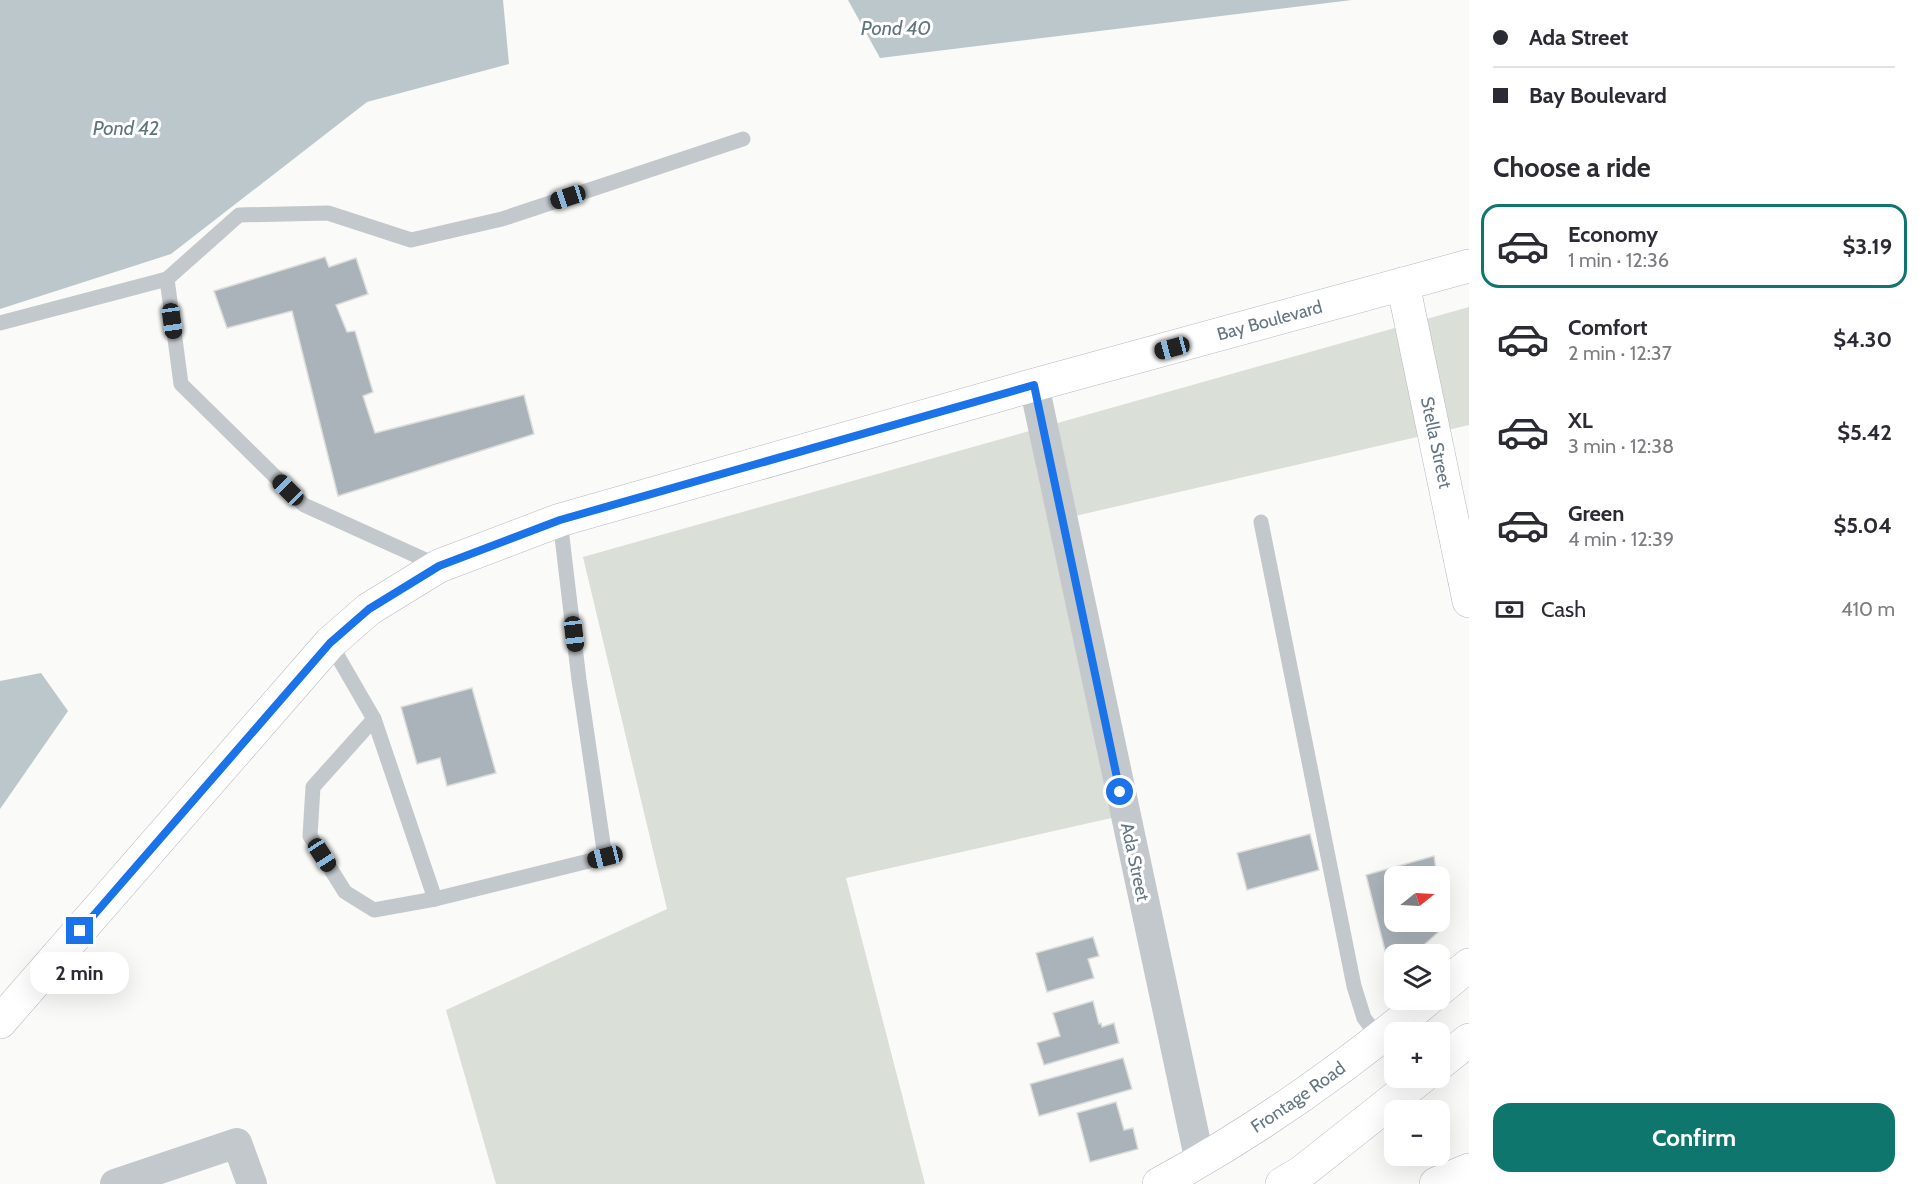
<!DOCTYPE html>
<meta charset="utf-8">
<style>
:root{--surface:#fff;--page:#f7f7f7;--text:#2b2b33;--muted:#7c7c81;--line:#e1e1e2;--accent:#0f766e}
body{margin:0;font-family:Cabin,sans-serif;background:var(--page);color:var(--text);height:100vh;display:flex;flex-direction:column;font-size:22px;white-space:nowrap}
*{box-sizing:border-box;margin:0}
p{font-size:20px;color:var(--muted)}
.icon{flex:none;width:33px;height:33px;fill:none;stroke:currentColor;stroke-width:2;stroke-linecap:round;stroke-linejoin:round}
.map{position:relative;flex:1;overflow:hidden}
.side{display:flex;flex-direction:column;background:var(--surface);width:450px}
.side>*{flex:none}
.top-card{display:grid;align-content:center;height:132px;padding:0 24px;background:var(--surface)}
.needle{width:39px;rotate:72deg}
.controls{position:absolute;left:1384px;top:866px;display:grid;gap:12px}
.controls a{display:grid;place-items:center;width:66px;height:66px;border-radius:12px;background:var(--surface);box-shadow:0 6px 24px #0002;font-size:30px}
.end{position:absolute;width:27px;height:27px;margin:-14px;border:8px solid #1a73e8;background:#fff;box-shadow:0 0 0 3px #fff}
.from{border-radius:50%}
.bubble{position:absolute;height:42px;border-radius:18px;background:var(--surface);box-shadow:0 6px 24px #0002;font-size:20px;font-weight:700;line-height:42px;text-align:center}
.car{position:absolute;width:18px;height:36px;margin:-18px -9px;border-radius:8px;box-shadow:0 0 4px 2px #0007;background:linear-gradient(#222 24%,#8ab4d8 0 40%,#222 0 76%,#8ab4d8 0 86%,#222 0)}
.top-card b{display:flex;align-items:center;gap:21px;height:57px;font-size:22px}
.top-card b+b{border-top:2px solid var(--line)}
.top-card i{width:15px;height:15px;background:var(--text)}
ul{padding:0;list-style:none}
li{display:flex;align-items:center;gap:18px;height:84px;margin:0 12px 9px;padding:0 12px;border:3px solid transparent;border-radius:18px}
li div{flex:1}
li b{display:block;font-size:22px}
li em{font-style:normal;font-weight:700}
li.current{border-color:var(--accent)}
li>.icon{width:54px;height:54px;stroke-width:1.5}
h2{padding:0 24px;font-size:27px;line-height:72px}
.pay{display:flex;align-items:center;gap:15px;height:66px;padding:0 24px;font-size:22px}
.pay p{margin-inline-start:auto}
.action{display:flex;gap:12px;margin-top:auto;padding:12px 24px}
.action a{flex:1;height:69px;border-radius:18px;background:var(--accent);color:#fff;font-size:24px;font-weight:700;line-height:69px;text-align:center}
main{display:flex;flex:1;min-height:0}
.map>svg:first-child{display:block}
</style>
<main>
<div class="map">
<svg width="1469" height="1184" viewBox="0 0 1469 1184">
<rect width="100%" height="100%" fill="#fafaf8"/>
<path fill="#dadfd7" d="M1469 307V425L1062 519 1125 815 846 878 925 1184H496L446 1010 667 909 583 557Z"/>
<g fill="#bbc7cb">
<path d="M0 0H503L509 64 367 102 171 254 0 309Z"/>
<path d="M848 0H1352L880 58Z"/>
<path d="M41 673 68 711 0 809V681Z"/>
</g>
<g fill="#aab3b9" stroke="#dcdcda" stroke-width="1.5">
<path d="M325 257 329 267 356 258 368 294 336 305 347 332 355 331 373 392 363 396 375 433 524 395 534 434 338 496 292 311 227 328 214 291Z"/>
<path d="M472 688 496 773 447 786 440 758 417 764 401 707Z"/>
<path d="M1310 834 1319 870 1247 890 1237 853Z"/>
<path d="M1434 856 1437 876H1395V921H1440V892L1446 925 1414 954H1395V970L1391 974 1366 875Z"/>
<path d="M1093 937 1099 956 1088 959 1094 978 1047 992 1036 953Z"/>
<path d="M1093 1001 1099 1024 1101 1023 1102 1027 1114 1023 1119 1043 1044 1065 1037 1043 1060 1036 1053 1013Z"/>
<path d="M1123 1058 1132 1089 1039 1116 1030 1084Z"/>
<path d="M1116 1102 1124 1130 1133 1128 1138 1149 1090 1162 1077 1113Z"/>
</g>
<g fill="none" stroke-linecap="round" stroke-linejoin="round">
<g stroke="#b3babf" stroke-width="34">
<g id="secondary">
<path id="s1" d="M1403 284 1469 601"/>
<path d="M1440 989 1469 965"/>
<path id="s2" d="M0 1022 330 643 369 609 439 566 560 520 1034 385 1469 266"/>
<path id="s3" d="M1159 1184C1255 1132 1345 1068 1428 999"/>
</g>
</g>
<g stroke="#b4b9bd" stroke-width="34">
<g id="highway">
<path d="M1440 1063 1469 1040"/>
<path d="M1282 1184 1302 1172 1422 1077"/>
<path d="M1436 1184 1469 1170"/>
</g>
</g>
<g stroke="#c3c8cc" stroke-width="15">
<path d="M0 323 167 279"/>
<path d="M1261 522 1354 986 1364 1018 1380 1039"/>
<path d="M439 566 304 505 181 384 167 279 239 215 328 213 411 240 502 219 743 139"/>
<path d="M330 643 374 719 435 899 605 857 579 680 560 520"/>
<path d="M374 719 313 787 310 836 345 892 374 910 435 899"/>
</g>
<g stroke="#c3c8cc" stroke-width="30">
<path d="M1034 385 1200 1162"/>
<path d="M115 1184 237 1143 252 1184"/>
</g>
<use href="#secondary" stroke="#fff" stroke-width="33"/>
<use href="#highway" stroke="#fff" stroke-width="33"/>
</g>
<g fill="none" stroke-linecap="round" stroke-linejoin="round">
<path stroke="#1a73e8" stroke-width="8" d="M80 931 330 643 369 609 439 566 560 520 1034 385 1120 792"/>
</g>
<g text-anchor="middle" stroke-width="6" stroke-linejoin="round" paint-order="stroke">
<g font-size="18" fill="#657683" stroke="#fff">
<text dy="6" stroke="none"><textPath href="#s2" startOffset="1503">Bay Boulevard</textPath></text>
<text dy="6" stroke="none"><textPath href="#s1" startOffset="162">Stella Street</textPath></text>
<text transform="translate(1135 862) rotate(78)" y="6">Ada Street</text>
<text dy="6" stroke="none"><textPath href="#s3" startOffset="164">Frontage Road</textPath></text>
</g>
<g font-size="20" font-style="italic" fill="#60757c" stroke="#fff">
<text x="896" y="35">Pond 40</text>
<text x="126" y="135">Pond 42</text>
</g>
</g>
</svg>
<div class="controls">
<a><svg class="needle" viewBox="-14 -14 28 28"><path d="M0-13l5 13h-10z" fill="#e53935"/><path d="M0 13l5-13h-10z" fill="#7c7c81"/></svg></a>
<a><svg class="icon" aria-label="layers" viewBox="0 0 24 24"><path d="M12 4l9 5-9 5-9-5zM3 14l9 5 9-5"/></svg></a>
<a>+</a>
<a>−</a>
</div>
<i class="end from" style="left:1120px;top:792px"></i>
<i class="end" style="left:80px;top:931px"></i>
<div class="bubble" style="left:30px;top:952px;width:99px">2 min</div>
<i class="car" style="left:568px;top:197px;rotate:252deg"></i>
<i class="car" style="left:172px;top:321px;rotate:172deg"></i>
<i class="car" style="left:1172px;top:348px;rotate:255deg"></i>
<i class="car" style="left:288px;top:490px;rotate:315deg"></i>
<i class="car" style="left:574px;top:634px;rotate:173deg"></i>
<i class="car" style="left:322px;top:855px;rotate:147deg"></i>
<i class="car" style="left:605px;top:857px;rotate:256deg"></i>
</div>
<section class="side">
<div class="top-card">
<b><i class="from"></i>Ada Street</b>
<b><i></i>Bay Boulevard</b>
</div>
<h2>Choose a ride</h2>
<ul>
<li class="current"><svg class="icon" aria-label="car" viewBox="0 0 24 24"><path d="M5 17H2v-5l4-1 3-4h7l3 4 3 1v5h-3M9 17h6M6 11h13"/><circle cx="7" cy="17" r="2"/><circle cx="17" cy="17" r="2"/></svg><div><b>Economy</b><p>1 min · 12:36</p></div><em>$3.19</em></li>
<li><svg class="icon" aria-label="car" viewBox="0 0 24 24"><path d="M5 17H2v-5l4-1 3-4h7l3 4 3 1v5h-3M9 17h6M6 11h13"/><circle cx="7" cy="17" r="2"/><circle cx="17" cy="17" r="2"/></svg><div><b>Comfort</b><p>2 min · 12:37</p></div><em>$4.30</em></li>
<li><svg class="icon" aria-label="car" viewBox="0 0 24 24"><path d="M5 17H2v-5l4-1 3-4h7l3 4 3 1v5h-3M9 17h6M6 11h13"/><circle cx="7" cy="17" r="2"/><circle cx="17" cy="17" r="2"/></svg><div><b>XL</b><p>3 min · 12:38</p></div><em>$5.42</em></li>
<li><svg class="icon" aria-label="car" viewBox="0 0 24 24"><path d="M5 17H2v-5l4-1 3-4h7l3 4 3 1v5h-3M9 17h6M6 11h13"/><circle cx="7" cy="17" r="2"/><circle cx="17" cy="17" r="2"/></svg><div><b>Green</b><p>4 min · 12:39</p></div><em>$5.04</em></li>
</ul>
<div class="pay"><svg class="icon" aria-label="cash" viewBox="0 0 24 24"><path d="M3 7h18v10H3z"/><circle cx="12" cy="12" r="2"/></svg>Cash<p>410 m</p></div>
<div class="action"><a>Confirm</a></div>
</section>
</main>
